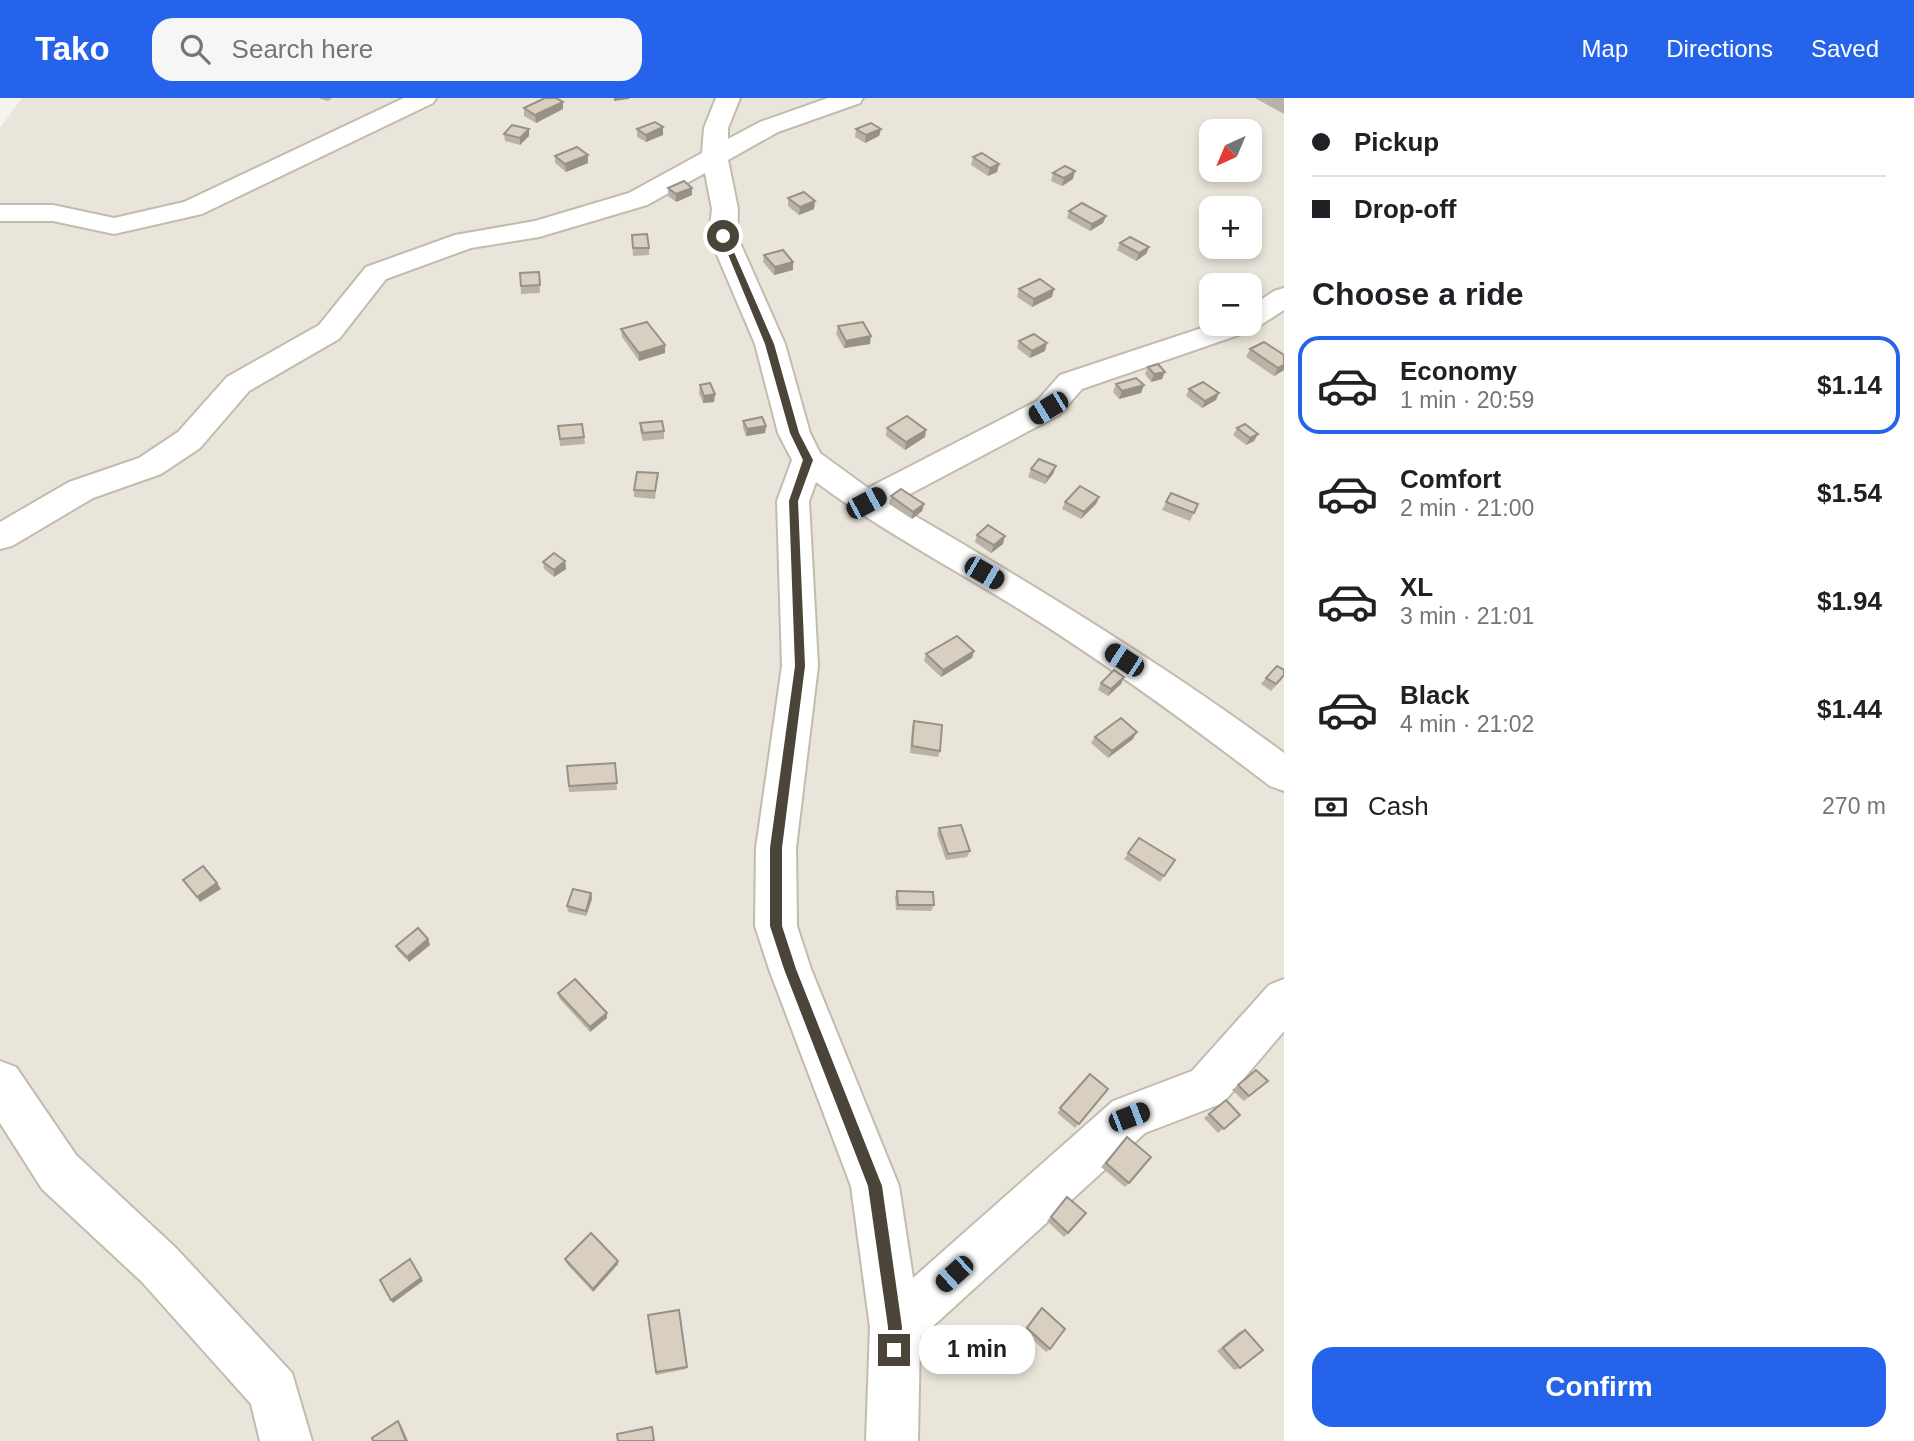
<!DOCTYPE html>
<meta charset="utf-8">
<style>
:root{--surface:#fff;--page:#f6f6f6;--text:#202124;--muted:#757577;--line:#e0e0e0;--accent:#2563eb}
body{margin:0;font-family:Helvetica,sans-serif;background:var(--page);color:var(--text);height:100vh;display:flex;flex-direction:column;font-size:26px;white-space:nowrap}
*{box-sizing:border-box;margin:0}
p{font-size:23px;color:var(--muted)}
.icon{flex:none;width:38px;height:38px;fill:none;stroke:currentColor;stroke-width:2;stroke-linecap:round;stroke-linejoin:round}
.map{position:relative;flex:1;overflow:hidden}
.side{display:flex;flex-direction:column;background:var(--surface);width:630px}
.side>*{flex:none}
.top-card{display:grid;align-content:center;height:154px;padding:0 28px;background:var(--surface)}
.needle{width:46px;rotate:224deg}
.buttons{position:absolute;left:1199px;top:21px;display:grid;gap:14px}
.buttons a{display:grid;place-items:center;width:63px;height:63px;border-radius:14px;background:var(--surface);box-shadow:0 4px 10px #0003;font-size:35px}
.end{position:absolute;width:32px;height:32px;margin:-16px;border:9px solid #4b4439;background:#fff;box-shadow:0 0 0 4px #fff}
.from{border-radius:50%}
.bubble{position:absolute;height:49px;border-radius:21px;background:var(--surface);box-shadow:0 4px 10px #0003;font-size:23px;font-weight:800;line-height:49px;text-align:center}
.car{position:absolute;width:21px;height:42px;margin:-21px -10px;border-radius:9px;box-shadow:0 0 5px 2px #0007;background:linear-gradient(#222 24%,#8ab4d8 0 40%,#222 0 76%,#8ab4d8 0 86%,#222 0)}
.top-card b{display:flex;align-items:center;gap:24px;height:66px;font-size:26px}
.top-card b+b{border-top:2px solid var(--line)}
.top-card i{width:18px;height:18px;background:var(--text)}
ul{padding:0;list-style:none}
li{display:flex;align-items:center;gap:21px;height:98px;margin:0 14px 10px;padding:0 14px;border:4px solid transparent;border-radius:21px}
li div{flex:1}
li b{display:block;font-size:26px}
li em{font-style:normal;font-weight:800}
li.active{border-color:var(--accent)}
li>.icon{width:63px;height:63px;stroke-width:1.5}
h2{padding:0 28px;font-size:32px;line-height:84px}
.pay{display:flex;align-items:center;gap:18px;height:77px;padding:0 28px;font-size:26px}
.pay p{margin-inline-start:auto}
.action{display:flex;gap:14px;margin-top:auto;padding:14px 28px}
.action a{flex:1;height:80px;border-radius:21px;background:var(--accent);color:#fff;font-size:28px;font-weight:800;line-height:80px;text-align:center}
header{display:flex;align-items:center;gap:42px;box-sizing:border-box;height:98px;padding:0 35px;background:var(--accent);color:#fff}
header strong{font-size:33px}
nav{display:flex;gap:38px;margin-inline-start:auto;font-size:24px}
.search{width:490px;height:63px;background:var(--page);display:flex;align-items:center;gap:18px;box-sizing:border-box;padding:0 24px;border-radius:21px;color:var(--muted);font-size:26px}
main{display:flex;flex:1;min-height:0}
.map>svg:first-child{display:block}
</style>
<header>
<strong>Tako</strong>
<div class="search"><svg class="icon" aria-label="search" viewBox="0 0 24 24"><circle cx="10" cy="10" r="6"/><path d="M15 15l6 6"/></svg>Search here</div>
<nav><a>Map</a><a>Directions</a><a>Saved</a></nav>
</header>
<main>
<div class="map">
<svg width="1284" height="1343" viewBox="0 0 1284 1343">
<rect width="100%" height="100%" fill="#f6f3ec"/>
<path fill="#eae5da" fill-rule="evenodd" d="M22 0H1284V1343H0V30ZM1211 33H1250V72H1211ZM1211 110H1250V149H1211ZM1211 187H1250V226H1211Z"/>
<g fill="none" stroke-linecap="round" stroke-linejoin="round">
<g stroke="#c2bbae" stroke-width="4">
<g id="minor">
<path d="M404 0H436L433 5 202 116 114 136 53 123H0V107H53L114 120 184 104Z"/>
<path d="M716 0H740L728 30V41L760 24 828 0H863L860 5 778 34 728 62 738 111 737 138 785 246 810 335 820 355 868 390 1037 303 1060 277 1214 226H1250V209L1274 193 1284 190V212L1253 232 1082 291 1059 317 893 405C1027 483 1159 563 1284 655V693L1270 688C1189 626 1106 565 1019 511 951 469 880 432 816 384L809 403 818 568 796 750 797 828 811 871 899 1088 913 1180 1113 1003 1192 973 1269 887 1284 881V933L1223 1005 1145 1035 920 1240 918 1343H866L870 1229 851 1088 769 871 755 828 756 750 782 568 777 403 792 362 778 335 755 246 709 138 712 111 705 75 647 107 539 139 471 150 386 181 339 241 249 293 200 350 161 376 93 400 12 448 0 451V424L69 384 139 360 178 334 227 279 319 227 366 169 455 137 535 123 629 95 702 55 704 30Z"/>
<path d="M0 963 16 969 76 1057 176 1150 292 1275 312 1343H260L251 1306 142 1184 42 1091 0 1025Z"/>
</g>
</g>
<use href="#minor" fill="#fff" fill-rule="evenodd"/>
</g>
<g fill="#bab2a6">
<path d="M318 0H332L328 3Z"/>
<path d="M1255 0H1284V16Z"/>
<path d="M524 10 563 11 536 25 524 18Z"/>
<path d="M663 29V37L646 44 637 39V31Z"/>
<path d="M529 31V38L520 47 505 43 504 36Z"/>
<path d="M856 31H881L879 38 865 45 855 39Z"/>
<path d="M588 57V65L566 74 555 65V58Z"/>
<path d="M973 59 999 66 997 74 988 78 971 67Z"/>
<path d="M1053 75 1073 81 1062 88 1051 83Z"/>
<path d="M668 90H692V97L676 104 668 98Z"/>
<path d="M788 100 815 103 814 111 799 117 788 108Z"/>
<path d="M1069 113 1106 118 1103 125 1090 133 1067 120Z"/>
<path d="M632 137 649 150V157L633 158Z"/>
<path d="M1120 145 1149 149 1146 156 1136 163 1117 152Z"/>
<path d="M764 157 793 172 774 177 763 164Z"/>
<path d="M539 174 540 195 521 196 520 175Z"/>
<path d="M1019 191 1052 199 1032 209 1017 199Z"/>
<path d="M838 228 870 246 844 250 836 236Z"/>
<path d="M621 231 665 247V255L639 263 622 239Z"/>
<path d="M1019 243 1045 253 1030 260 1017 250Z"/>
<path d="M1250 251 1284 272 1274 278 1246 259Z"/>
<path d="M1148 269 1162 281 1151 284 1145 276Z"/>
<path d="M1116 286 1144 287 1141 295 1119 301 1113 294Z"/>
<path d="M700 287 715 296 714 304 703 305 699 295Z"/>
<path d="M1189 291 1216 302 1202 310 1186 298Z"/>
<path d="M743 323 766 328 765 335 746 338 743 330Z"/>
<path d="M640 325 664 333V341L643 343 640 333Z"/>
<path d="M558 328 584 339 585 346 560 348Z"/>
<path d="M887 330 925 339 905 352 886 338Z"/>
<path d="M1237 330 1258 336 1254 343 1246 347 1233 337Z"/>
<path d="M1056 368 1053 376 1045 386 1028 379 1031 371Z"/>
<path d="M658 375 655 401 634 399V392Z"/>
<path d="M1171 395 1198 406 1190 423 1162 412Z"/>
<path d="M891 398 924 406 922 413 912 421 889 406Z"/>
<path d="M1099 399 1096 406 1081 421 1062 411 1065 404Z"/>
<path d="M977 437 1003 446 991 455 975 444Z"/>
<path d="M565 463 566 471 554 479 544 471 543 464Z"/>
<path d="M974 553 972 560 941 579 924 563 926 556Z"/>
<path d="M1124 579 1121 586 1108 598 1098 592 1101 585Z"/>
<path d="M1266 580 1282 581 1271 593 1261 586Z"/>
<path d="M914 623 940 653 938 659 910 655 912 629Z"/>
<path d="M1095 639 1133 641 1108 660 1091 645Z"/>
<path d="M615 665 617 692 569 694 567 668Z"/>
<path d="M939 730 970 753 967 759 946 762 937 736Z"/>
<path d="M1139 740 1175 762 1160 784 1124 761Z"/>
<path d="M897 793 934 807 931 813 896 812 895 799Z"/>
<path d="M591 795 592 801 586 818 568 814 567 808Z"/>
<path d="M428 841 430 847 409 864 398 853 396 848Z"/>
<path d="M558 895 607 920 590 934 559 900Z"/>
<path d="M1256 972 1268 983 1244 1003 1232 992Z"/>
<path d="M1090 976 1108 991 1075 1030 1057 1015Z"/>
<path d="M1226 1002 1240 1017 1218 1035 1204 1020Z"/>
<path d="M1127 1039 1129 1085 1125 1089 1101 1069Z"/>
<path d="M1067 1099 1068 1135 1064 1139 1047 1123Z"/>
<path d="M565 1161 618 1166 593 1194 566 1165Z"/>
<path d="M1042 1210 1050 1251 1046 1254 1023 1233 1038 1213Z"/>
<path d="M648 1220 687 1269 686 1271 656 1277Z"/>
<path d="M1245 1232 1240 1270 1234 1272 1217 1253 1239 1234Z"/>
</g>
<g fill="#979187">
<path d="M614 0H629V1L614 3Z"/>
<path d="M563 4V11L536 25 535 17Z"/>
<path d="M663 29V37L646 44V37Z"/>
<path d="M529 31V38L520 47V40Z"/>
<path d="M881 31 879 38 865 45 866 37Z"/>
<path d="M588 57V65L566 74 565 66Z"/>
<path d="M999 66 997 74 988 78 990 70Z"/>
<path d="M1075 73 1073 81 1062 88 1064 80Z"/>
<path d="M692 90V97L676 104V96Z"/>
<path d="M815 103 814 111 799 117 800 109Z"/>
<path d="M1106 118 1103 125 1090 133 1092 126Z"/>
<path d="M1149 149 1146 156 1136 163 1139 155Z"/>
<path d="M793 164V172L774 177 775 169Z"/>
<path d="M1054 191 1052 199 1032 209 1034 201Z"/>
<path d="M871 238 870 246 844 250 846 243Z"/>
<path d="M1047 245 1045 253 1030 260 1032 253Z"/>
<path d="M665 247V255L639 263V255Z"/>
<path d="M1284 267V272L1274 278 1278 270Z"/>
<path d="M1165 274 1162 281 1151 284 1154 276Z"/>
<path d="M1144 287 1141 295 1119 301 1122 293Z"/>
<path d="M1219 295 1216 302 1202 310 1205 303Z"/>
<path d="M715 296 714 304 703 305 704 298Z"/>
<path d="M766 328 765 335 746 338 747 331Z"/>
<path d="M926 332 925 339 905 352 906 344Z"/>
<path d="M1258 336 1254 343 1246 347 1250 340Z"/>
<path d="M1056 368 1053 376 1045 386 1048 379Z"/>
<path d="M1099 399 1096 406 1081 421 1084 414Z"/>
<path d="M924 406 922 413 912 421 913 414Z"/>
<path d="M1005 438 1003 446 991 455 994 447Z"/>
<path d="M565 463 566 471 554 479V472Z"/>
<path d="M974 553 972 560 941 579 943 572Z"/>
<path d="M1124 579 1121 586 1108 598 1111 591Z"/>
<path d="M1137 634 1133 641 1108 660 1112 653Z"/>
<path d="M217 785 221 791 200 804 197 799Z"/>
<path d="M591 795 592 801 586 818V813Z"/>
<path d="M428 841 430 847 409 864 407 859Z"/>
<path d="M607 915V920L590 934V929Z"/>
<path d="M410 1161 423 1183 393 1205 391 1202Z"/>
<path d="M618 1163V1166L593 1194V1191Z"/>
<path d="M398 1323 400 1325 408 1343H406Z"/>
</g>
<g fill="#d8cfc1" stroke="#979187" stroke-width="2">
<path d="M545 0H556L563 4 535 17 524 10Z"/>
<path d="M655 24 663 29 646 37 637 31Z"/>
<path d="M871 25 881 31 866 37 856 31Z"/>
<path d="M512 27 529 31 520 40 504 36Z"/>
<path d="M577 49 588 57 565 66 555 58Z"/>
<path d="M982 55 999 66 990 70 973 59Z"/>
<path d="M1065 68 1075 73 1064 80 1053 75Z"/>
<path d="M684 83 692 90 676 96 668 90Z"/>
<path d="M804 94 815 103 800 109 788 100Z"/>
<path d="M1082 105 1106 118 1092 126 1069 113Z"/>
<path d="M647 136 649 150H633L632 137Z"/>
<path d="M1130 139 1149 149 1139 155 1120 145Z"/>
<path d="M783 152 793 164 775 169 764 157Z"/>
<path d="M539 174 540 187 521 188 520 175Z"/>
<path d="M1040 181 1054 191 1034 201 1019 191Z"/>
<path d="M647 224 665 247 639 255 621 231Z"/>
<path d="M863 224 871 238 846 243 838 228Z"/>
<path d="M1034 236 1047 245 1032 253 1019 243Z"/>
<path d="M1264 244 1284 257V267L1278 270 1250 251Z"/>
<path d="M1158 266 1165 274 1154 276 1148 269Z"/>
<path d="M1136 280 1144 287 1122 293 1116 286Z"/>
<path d="M1203 284 1219 295 1205 303 1189 291Z"/>
<path d="M710 285 715 296 704 298 700 287Z"/>
<path d="M907 318 926 332 906 344 887 330Z"/>
<path d="M762 319 766 328 747 331 743 323Z"/>
<path d="M662 323 664 333 643 335 640 325Z"/>
<path d="M582 326 584 339 560 341 558 328Z"/>
<path d="M1245 326 1258 336 1250 340 1237 330Z"/>
<path d="M1039 361 1056 368 1048 379 1031 371Z"/>
<path d="M637 374 658 375 655 393 634 392Z"/>
<path d="M1080 388 1099 399 1084 414 1065 404Z"/>
<path d="M901 391 924 406 913 414 891 398Z"/>
<path d="M1171 395 1198 406 1194 415 1166 404Z"/>
<path d="M988 427 1005 438 994 447 977 437Z"/>
<path d="M554 455 565 463 554 472 543 464Z"/>
<path d="M957 538 974 553 943 572 926 556Z"/>
<path d="M1277 568 1284 572V577L1276 586 1266 580Z"/>
<path d="M1114 572 1124 579 1111 591 1101 585Z"/>
<path d="M1121 620 1137 634 1112 653 1095 639Z"/>
<path d="M914 623 942 627 940 653 912 648Z"/>
<path d="M615 665 617 685 569 688 567 668Z"/>
<path d="M961 727 970 753 948 756 939 730Z"/>
<path d="M1139 740 1175 762 1164 778 1128 755Z"/>
<path d="M203 768 217 785 197 799 183 782Z"/>
<path d="M573 791 591 795 586 813 567 808Z"/>
<path d="M897 793 933 794 934 807H898Z"/>
<path d="M418 830 428 841 407 859 396 848Z"/>
<path d="M575 881 607 915 590 929 558 895Z"/>
<path d="M1256 972 1268 983 1249 998 1238 987Z"/>
<path d="M1090 976 1108 991 1079 1026 1060 1010Z"/>
<path d="M1226 1002 1240 1017 1224 1031 1209 1016Z"/>
<path d="M1127 1039 1151 1059 1129 1085 1106 1065Z"/>
<path d="M1067 1099 1086 1115 1068 1135 1051 1119Z"/>
<path d="M591 1135 618 1163 593 1191 565 1161Z"/>
<path d="M410 1161 421 1180 391 1202 380 1182Z"/>
<path d="M1042 1210 1065 1231 1050 1251 1027 1230Z"/>
<path d="M679 1212 687 1269 656 1274 648 1217Z"/>
<path d="M1245 1232 1263 1252 1240 1270 1223 1250Z"/>
<path d="M398 1323 406 1343H373L372 1340Z"/>
<path d="M652 1329 654 1343H618L617 1336Z"/>
</g>
<path fill="#4b4439" d="M720 137 727 138 774 246 799 335 813 362 798 403 805 568 782 750V828L796 871 882 1088 902 1229 900 1257 894 1259 889 1257 888 1229 868 1088 784 871 770 828V750L795 568 789 403 803 362 790 335 765 246Z"/>
</svg>
<div class="buttons">
<a><svg class="needle" viewBox="-14 -14 28 28"><path d="M0-13l5 13h-10z" fill="#e53935"/><path d="M0 13l5-13h-10z" fill="#757577"/></svg></a>
<a>+</a>
<a>−</a>
</div>
<i class="end from" style="left:723px;top:138px"></i>
<i class="end" style="left:894px;top:1252px"></i>
<div class="bubble" style="left:919px;top:1227px;width:116px">1 min</div>
<i class="car" style="left:1048px;top:310px;rotate:239deg"></i>
<i class="car" style="left:866px;top:405px;rotate:62deg"></i>
<i class="car" style="left:984px;top:475px;rotate:120deg"></i>
<i class="car" style="left:1124px;top:562px;rotate:303deg"></i>
<i class="car" style="left:1129px;top:1019px;rotate:69deg"></i>
<i class="car" style="left:954px;top:1176px;rotate:228deg"></i>
</div>
<section class="side">
<div class="top-card">
<b><i class="from"></i>Pickup</b>
<b><i></i>Drop-off</b>
</div>
<h2>Choose a ride</h2>
<ul>
<li class="active"><svg class="icon" aria-label="car" viewBox="0 0 24 24"><path d="M5 17H2v-5l4-1 3-4h7l3 4 3 1v5h-3M9 17h6M6 11h13"/><circle cx="7" cy="17" r="2"/><circle cx="17" cy="17" r="2"/></svg><div><b>Economy</b><p>1 min · 20:59</p></div><em>$1.14</em></li>
<li><svg class="icon" aria-label="car" viewBox="0 0 24 24"><path d="M5 17H2v-5l4-1 3-4h7l3 4 3 1v5h-3M9 17h6M6 11h13"/><circle cx="7" cy="17" r="2"/><circle cx="17" cy="17" r="2"/></svg><div><b>Comfort</b><p>2 min · 21:00</p></div><em>$1.54</em></li>
<li><svg class="icon" aria-label="car" viewBox="0 0 24 24"><path d="M5 17H2v-5l4-1 3-4h7l3 4 3 1v5h-3M9 17h6M6 11h13"/><circle cx="7" cy="17" r="2"/><circle cx="17" cy="17" r="2"/></svg><div><b>XL</b><p>3 min · 21:01</p></div><em>$1.94</em></li>
<li><svg class="icon" aria-label="car" viewBox="0 0 24 24"><path d="M5 17H2v-5l4-1 3-4h7l3 4 3 1v5h-3M9 17h6M6 11h13"/><circle cx="7" cy="17" r="2"/><circle cx="17" cy="17" r="2"/></svg><div><b>Black</b><p>4 min · 21:02</p></div><em>$1.44</em></li>
</ul>
<div class="pay"><svg class="icon" aria-label="cash" viewBox="0 0 24 24"><path d="M3 7h18v10H3z"/><circle cx="12" cy="12" r="2"/></svg>Cash<p>270 m</p></div>
<div class="action"><a>Confirm</a></div>
</section>
</main>
